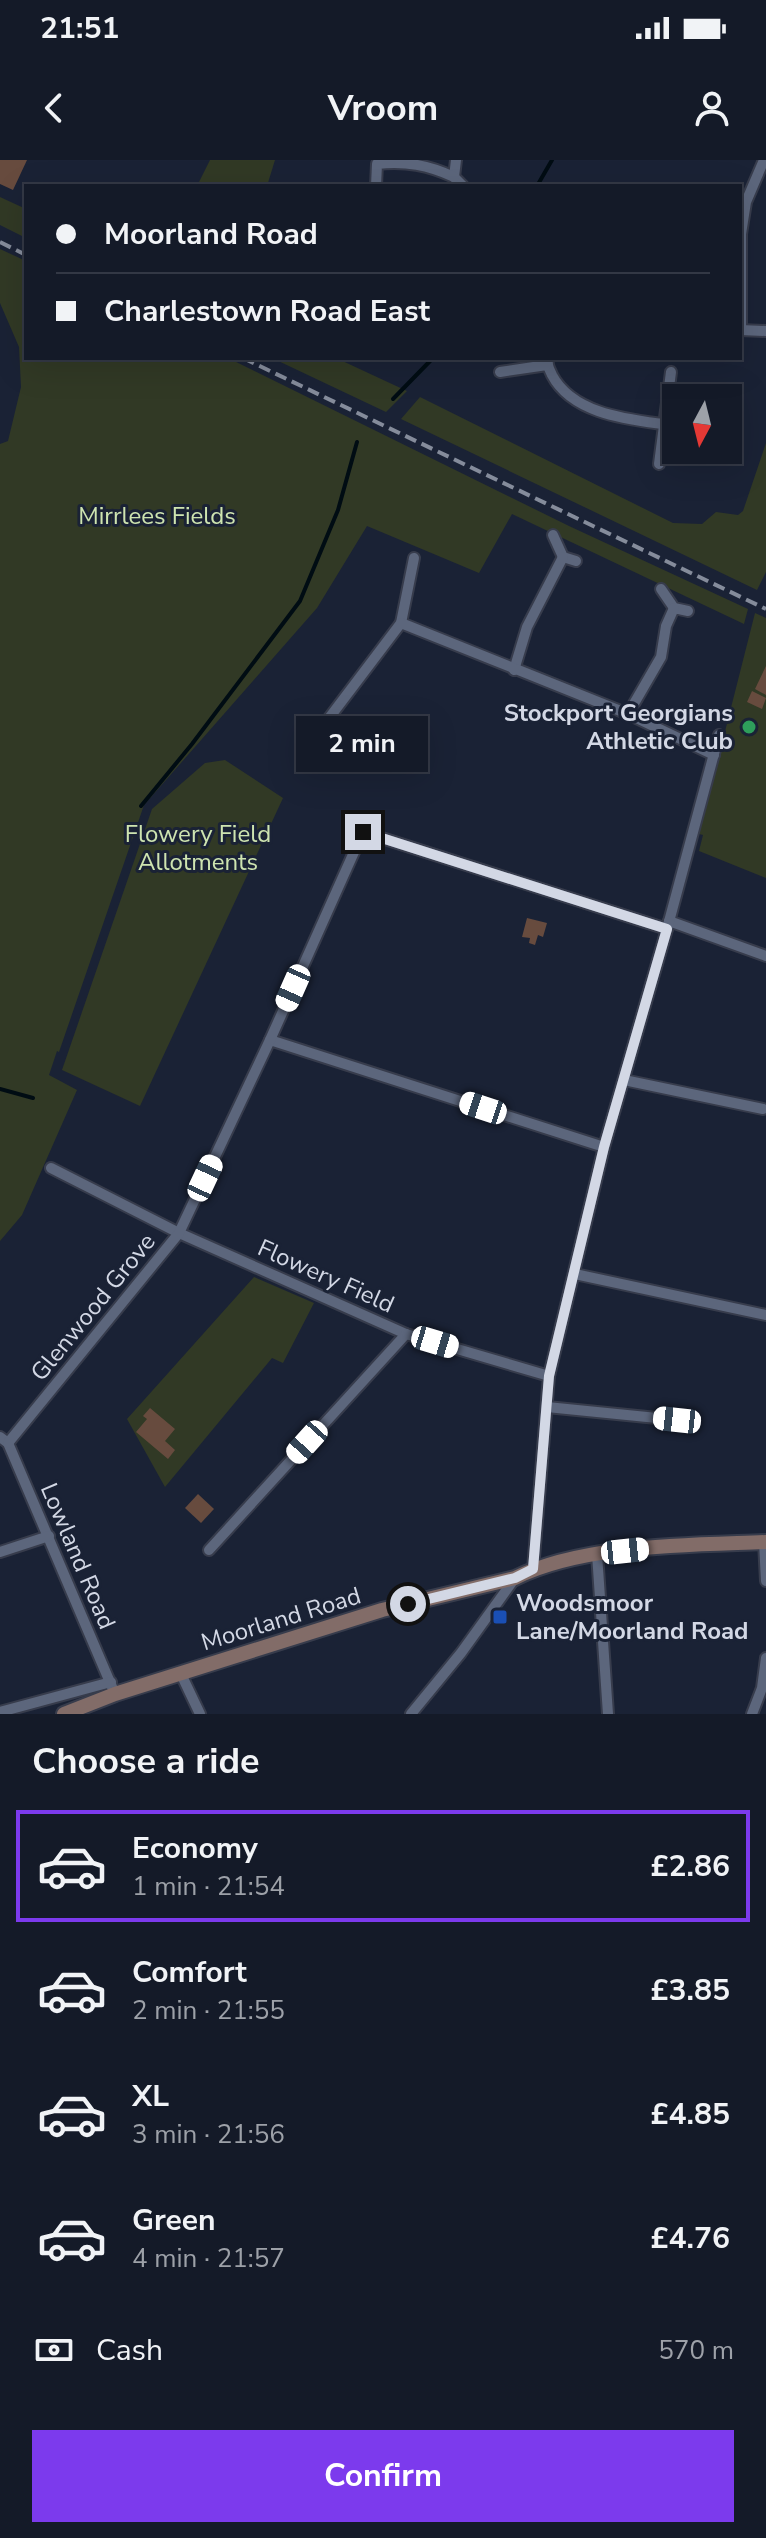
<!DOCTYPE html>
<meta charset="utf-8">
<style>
:root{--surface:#141a28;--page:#1d2330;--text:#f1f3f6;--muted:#9da1a8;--line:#333845;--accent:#7c3aed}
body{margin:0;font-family:"Nunito Sans",sans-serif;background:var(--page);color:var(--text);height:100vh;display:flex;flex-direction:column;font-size:30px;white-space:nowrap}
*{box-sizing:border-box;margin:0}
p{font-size:26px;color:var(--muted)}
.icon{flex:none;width:44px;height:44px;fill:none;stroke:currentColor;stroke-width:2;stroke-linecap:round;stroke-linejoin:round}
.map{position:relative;height:1554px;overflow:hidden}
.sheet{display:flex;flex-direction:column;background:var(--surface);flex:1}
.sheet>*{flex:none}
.banner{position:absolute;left:24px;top:24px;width:718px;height:176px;border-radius:0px;box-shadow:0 8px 32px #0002,0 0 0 2px var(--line);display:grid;align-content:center;height:176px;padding:0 32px;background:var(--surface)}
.needle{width:52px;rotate:187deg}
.controls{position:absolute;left:662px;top:224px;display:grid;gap:16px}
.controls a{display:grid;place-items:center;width:80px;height:80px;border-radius:0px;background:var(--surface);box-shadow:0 8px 32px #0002,0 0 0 2px var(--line);font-size:40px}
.end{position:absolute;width:36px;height:36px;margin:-18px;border:10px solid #d3d8e5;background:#111;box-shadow:0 0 0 4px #111}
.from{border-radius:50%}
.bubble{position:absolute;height:56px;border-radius:0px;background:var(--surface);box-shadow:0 8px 32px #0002,0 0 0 2px var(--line);font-size:26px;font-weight:700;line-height:56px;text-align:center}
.car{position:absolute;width:24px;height:48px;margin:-24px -12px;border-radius:10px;box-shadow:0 0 6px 2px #0007;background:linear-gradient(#fff 24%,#345 0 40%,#fff 0 76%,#345 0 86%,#fff 0)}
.banner b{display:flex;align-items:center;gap:28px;height:76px;font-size:30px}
.banner b+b{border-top:2px solid var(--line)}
.banner i{width:20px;height:20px;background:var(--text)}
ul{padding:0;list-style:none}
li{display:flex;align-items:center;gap:24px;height:112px;margin:0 16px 12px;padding:0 16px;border:4px solid transparent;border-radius:0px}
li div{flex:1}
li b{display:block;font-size:30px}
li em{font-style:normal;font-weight:700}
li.active{border-color:var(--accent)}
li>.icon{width:72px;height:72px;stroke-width:1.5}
h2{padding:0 32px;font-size:36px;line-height:96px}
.pay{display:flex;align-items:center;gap:20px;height:88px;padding:0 32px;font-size:30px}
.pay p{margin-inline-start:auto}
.button{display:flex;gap:16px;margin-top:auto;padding:16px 32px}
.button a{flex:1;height:92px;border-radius:0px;background:var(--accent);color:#fff;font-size:32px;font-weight:700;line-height:92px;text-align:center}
.status{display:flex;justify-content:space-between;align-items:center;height:56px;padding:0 40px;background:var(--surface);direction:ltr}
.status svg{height:22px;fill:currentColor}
header{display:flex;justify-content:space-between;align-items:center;height:104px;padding:0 32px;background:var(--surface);font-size:36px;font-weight:700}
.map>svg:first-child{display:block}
</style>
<div class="status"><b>21:51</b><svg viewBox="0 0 49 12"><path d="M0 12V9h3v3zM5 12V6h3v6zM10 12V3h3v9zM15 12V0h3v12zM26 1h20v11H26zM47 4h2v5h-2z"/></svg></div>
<header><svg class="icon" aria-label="back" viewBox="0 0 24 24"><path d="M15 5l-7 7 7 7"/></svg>Vroom<svg class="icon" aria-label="person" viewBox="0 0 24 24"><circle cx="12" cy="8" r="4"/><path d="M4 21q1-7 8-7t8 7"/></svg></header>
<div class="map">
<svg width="766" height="1554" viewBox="0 0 766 1554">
<rect width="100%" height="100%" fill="#1a2235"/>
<g fill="#313925">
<path d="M210 0H275L267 26H197Z"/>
<path d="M0 37 26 49V78L0 65Z"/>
<path d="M0 89 26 101V198H228L569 366 748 449 744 464 512 354 479 413 367 366 317 448 144 645 59 892 57 891 49 915 77 930 22 1055 0 1081V284L8 281 21 227 19 187 0 143Z"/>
<path d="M272 198H336L407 231 386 252Z"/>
<path d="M420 237 673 363 702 364 716 352 738 355 743 351 766 283V412L757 430 401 259Z"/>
<path d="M755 453 766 458V718L699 691 703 675 699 674Z"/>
<path d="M225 600 283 638 140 946 62 910 152 649 205 603Z"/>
<path d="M254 1117 314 1143 283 1203 272 1198 165 1327 127 1259Z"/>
</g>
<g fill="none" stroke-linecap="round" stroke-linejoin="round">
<g stroke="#000c13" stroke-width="4">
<path d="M537 26 552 0"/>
<path d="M393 239 433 198"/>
<path d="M141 646 192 584 300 441 338 350 357 282"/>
<path d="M0 929 33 938"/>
</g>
</g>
<g fill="#674b3e">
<path d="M0 0H27L13 30 0 24Z"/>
<path d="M766 506V535L755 529Z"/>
<path d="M752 531 766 538 762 549 747 542Z"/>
<path d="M527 758 547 763 543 777 538 775 535 785 529 783 530 778 522 777Z"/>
<path d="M150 1248 175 1269 165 1281 175 1290 168 1299 136 1272 147 1259 143 1256Z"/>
<path d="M198 1334 214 1349 201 1363 185 1348Z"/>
</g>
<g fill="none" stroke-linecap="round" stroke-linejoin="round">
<g stroke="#373c4c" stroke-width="14">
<g id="street">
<path d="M456 0 454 17 463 26"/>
<path d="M376 26 377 4C406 1 428 5 454 17"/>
<path d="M740 170 766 171"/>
<path d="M741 170V74L746 42 764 0"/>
<path d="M548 198C547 206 549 208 552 215 572 253 625 259 662 264"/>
<path d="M500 212 547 205"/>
<path d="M659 304 671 212"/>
<path d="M553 375 563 397 576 401"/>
<path d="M661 429 674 448 688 451"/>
<path d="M401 463 414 398"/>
<path d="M514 510 527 467 563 397"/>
<path d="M628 554 661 497 666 466 674 448"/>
<path d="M314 578 401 463 628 554 714 595"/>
<path d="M669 761 766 796"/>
<path d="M270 880 604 987"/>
<path d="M624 920 763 949"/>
<path d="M51 1008 179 1073 406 1174 549 1216 533 1409"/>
<path d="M575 1114 766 1155"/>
<path d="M549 1216 604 987 667 769 719 575"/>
<path d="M547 1247 677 1260"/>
<path d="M0 1277 8 1283 115 1534"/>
<path d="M8 1283 179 1073 270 880 363 672 667 769"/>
<path d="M764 1382 766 1421"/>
<path d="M209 1390 406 1174"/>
<path d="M0 1392 49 1376"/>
<path d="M597 1394 608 1554"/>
<path d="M181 1514 200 1554"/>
<path d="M0 1552 111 1522"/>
<path d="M411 1554 461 1493 515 1418"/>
<path d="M752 1554 762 1528 766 1498"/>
</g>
</g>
<g stroke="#373c4c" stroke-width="18">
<path id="secondary" d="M64 1554 115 1534 382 1450 515 1418C583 1384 690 1385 766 1382"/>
</g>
<use href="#street" stroke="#5c667c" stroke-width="10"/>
<use href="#secondary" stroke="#826c68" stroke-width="14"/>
<g stroke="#858c9b" stroke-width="4" stroke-dasharray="12 6" stroke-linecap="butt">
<path d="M0 82 26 95"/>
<path d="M243 198 766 449"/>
</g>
</g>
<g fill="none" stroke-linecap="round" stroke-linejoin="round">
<path stroke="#d3d8e5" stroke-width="10" d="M363 672 667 769 604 987 549 1216 533 1409 515 1418 408 1444"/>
</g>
<circle fill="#2e9e5b" stroke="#1a2235" stroke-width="3" cx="749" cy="567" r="8"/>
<rect fill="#1a4fb4" stroke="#1a2235" stroke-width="3" x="492" y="1449" width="16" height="16" rx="4"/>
<g text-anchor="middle" stroke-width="6" stroke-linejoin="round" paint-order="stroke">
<g font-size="24" fill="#cee4b0" stroke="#1a2235">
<text x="157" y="364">Mirrlees Fields</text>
<text x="198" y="682">Flowery Field<tspan x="198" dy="28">Allotments</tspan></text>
</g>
<g font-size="24" font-weight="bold" fill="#d3d8e5" stroke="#1a2235" text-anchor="end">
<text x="733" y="561">Stockport Georgians<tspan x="733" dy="28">Athletic Club</tspan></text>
<text x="516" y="1451" text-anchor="start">Woodsmoor<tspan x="516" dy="28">Lane/Moorland Road</tspan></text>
</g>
<g font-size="24" fill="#d3d8e5" stroke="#1a2235">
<text transform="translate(326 1116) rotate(24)" y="8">Flowery Field</text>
<text transform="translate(93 1147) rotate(-51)" y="8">Glenwood Grove</text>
<text transform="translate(78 1396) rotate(67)" y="8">Lowland Road</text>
<text transform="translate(281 1459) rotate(-17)" y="8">Moorland Road</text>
</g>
</g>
</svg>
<div class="controls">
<a><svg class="needle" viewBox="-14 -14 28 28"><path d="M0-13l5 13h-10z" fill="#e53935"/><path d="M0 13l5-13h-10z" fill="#9da1a8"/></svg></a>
</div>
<i class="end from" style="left:408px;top:1444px"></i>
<i class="end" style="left:363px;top:672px"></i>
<div class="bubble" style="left:296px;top:556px;width:132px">2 min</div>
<i class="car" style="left:293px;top:828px;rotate:204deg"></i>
<i class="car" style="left:483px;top:948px;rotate:288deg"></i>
<i class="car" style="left:205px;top:1018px;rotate:25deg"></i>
<i class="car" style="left:435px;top:1182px;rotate:107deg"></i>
<i class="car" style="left:677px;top:1260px;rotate:276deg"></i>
<i class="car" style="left:307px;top:1282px;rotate:222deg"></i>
<i class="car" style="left:625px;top:1391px;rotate:84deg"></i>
<div class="banner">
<b><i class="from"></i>Moorland Road</b>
<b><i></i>Charlestown Road East</b>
</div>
</div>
<section class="sheet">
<h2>Choose a ride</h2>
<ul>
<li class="active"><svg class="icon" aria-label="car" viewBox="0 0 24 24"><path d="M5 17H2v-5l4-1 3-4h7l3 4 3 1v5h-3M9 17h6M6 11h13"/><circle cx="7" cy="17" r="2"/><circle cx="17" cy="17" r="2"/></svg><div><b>Economy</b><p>1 min · 21:54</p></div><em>£2.86</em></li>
<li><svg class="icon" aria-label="car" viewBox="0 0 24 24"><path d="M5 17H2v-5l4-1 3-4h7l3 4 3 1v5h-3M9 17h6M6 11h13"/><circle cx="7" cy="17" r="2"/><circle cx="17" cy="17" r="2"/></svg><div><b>Comfort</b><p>2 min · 21:55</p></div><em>£3.85</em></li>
<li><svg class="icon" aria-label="car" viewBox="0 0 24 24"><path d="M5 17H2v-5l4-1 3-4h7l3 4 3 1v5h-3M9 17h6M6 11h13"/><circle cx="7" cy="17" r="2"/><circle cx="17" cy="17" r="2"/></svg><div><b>XL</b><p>3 min · 21:56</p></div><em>£4.85</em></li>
<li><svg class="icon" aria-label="car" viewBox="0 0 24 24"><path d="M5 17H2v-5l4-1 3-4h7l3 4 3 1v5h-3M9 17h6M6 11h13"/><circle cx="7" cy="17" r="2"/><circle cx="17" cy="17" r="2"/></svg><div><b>Green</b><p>4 min · 21:57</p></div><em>£4.76</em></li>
</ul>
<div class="pay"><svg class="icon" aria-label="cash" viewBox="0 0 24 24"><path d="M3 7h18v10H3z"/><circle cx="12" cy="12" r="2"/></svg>Cash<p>570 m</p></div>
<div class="button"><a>Confirm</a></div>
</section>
